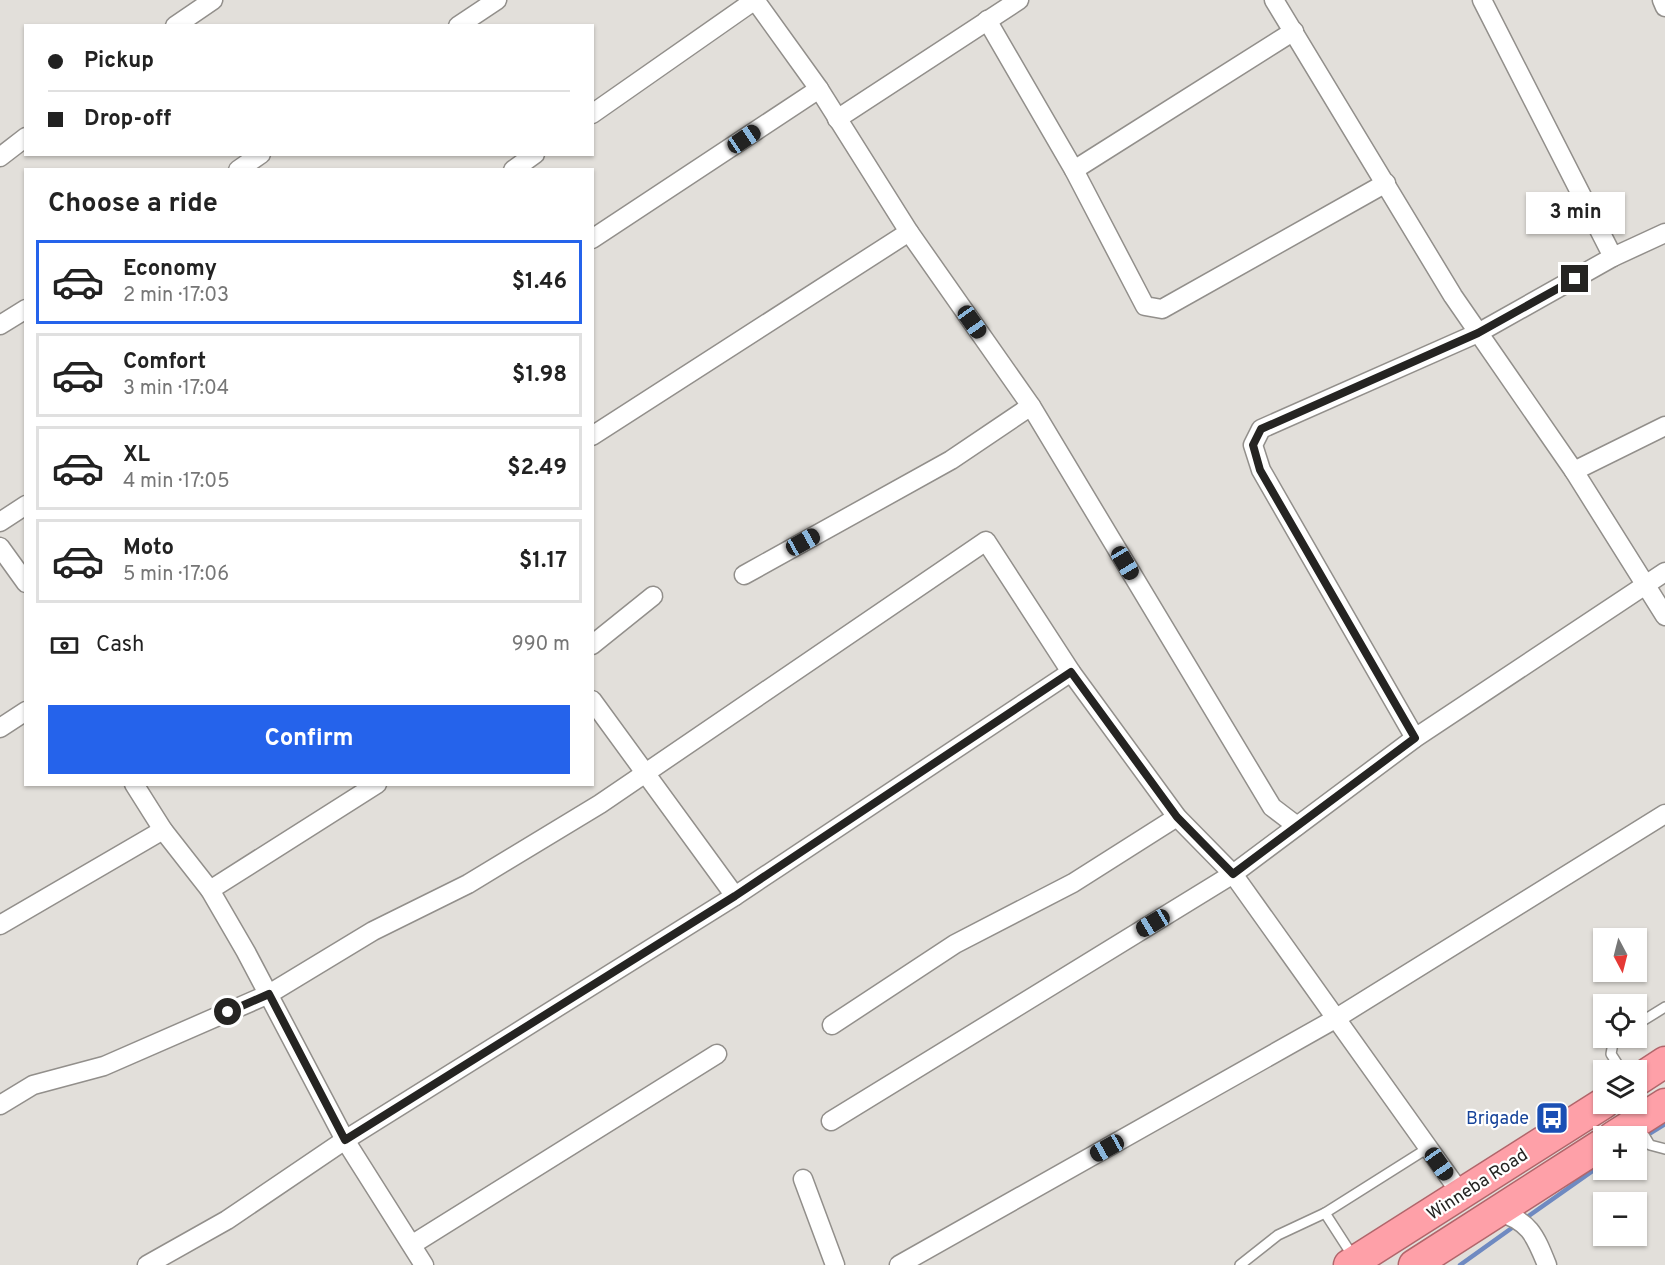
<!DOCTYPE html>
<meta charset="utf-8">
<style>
:root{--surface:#fff;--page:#f2f2f2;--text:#222;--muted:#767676;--line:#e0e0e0;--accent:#2563eb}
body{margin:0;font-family:Overpass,sans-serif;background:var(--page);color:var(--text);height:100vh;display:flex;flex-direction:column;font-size:22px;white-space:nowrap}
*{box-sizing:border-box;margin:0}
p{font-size:20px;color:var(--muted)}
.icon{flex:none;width:33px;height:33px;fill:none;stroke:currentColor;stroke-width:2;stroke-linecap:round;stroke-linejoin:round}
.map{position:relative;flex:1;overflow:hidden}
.details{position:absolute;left:24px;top:168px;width:570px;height:618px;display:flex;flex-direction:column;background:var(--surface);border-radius:0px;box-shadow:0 2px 4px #0004}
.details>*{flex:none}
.guide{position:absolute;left:24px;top:24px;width:570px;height:132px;border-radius:0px;box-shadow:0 2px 4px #0004;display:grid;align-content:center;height:132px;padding:0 24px;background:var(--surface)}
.needle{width:39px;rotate:173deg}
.tools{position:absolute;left:1593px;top:928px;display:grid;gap:12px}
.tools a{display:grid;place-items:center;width:54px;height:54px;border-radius:0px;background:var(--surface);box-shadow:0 2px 4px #0004;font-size:30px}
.end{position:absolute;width:27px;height:27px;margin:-14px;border:8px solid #252422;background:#fff;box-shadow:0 0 0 3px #fff}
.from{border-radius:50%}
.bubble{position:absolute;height:42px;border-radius:0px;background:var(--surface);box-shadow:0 2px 4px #0004;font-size:20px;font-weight:700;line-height:42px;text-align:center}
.car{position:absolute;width:18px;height:36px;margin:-18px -9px;border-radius:8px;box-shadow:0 0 4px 2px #0007;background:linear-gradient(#222 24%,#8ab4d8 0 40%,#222 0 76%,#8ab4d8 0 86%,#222 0)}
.guide b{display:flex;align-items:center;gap:21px;height:57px;font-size:22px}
.guide b+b{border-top:2px solid var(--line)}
.guide i{width:15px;height:15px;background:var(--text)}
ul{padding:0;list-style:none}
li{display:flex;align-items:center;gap:18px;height:84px;margin:0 12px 9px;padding:0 12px;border:3px solid var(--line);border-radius:0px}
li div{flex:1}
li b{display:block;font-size:22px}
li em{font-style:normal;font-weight:700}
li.active{border-color:var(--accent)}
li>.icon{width:54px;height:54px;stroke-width:1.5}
h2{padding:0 24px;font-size:27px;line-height:72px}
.pay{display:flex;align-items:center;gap:15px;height:66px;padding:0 24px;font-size:22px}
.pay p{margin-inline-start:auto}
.cta{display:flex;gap:12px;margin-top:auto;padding:12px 24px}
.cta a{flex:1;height:69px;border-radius:0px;background:var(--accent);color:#fff;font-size:24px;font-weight:700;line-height:69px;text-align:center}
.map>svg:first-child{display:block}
</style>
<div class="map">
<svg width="1665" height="1265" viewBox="0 0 1665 1265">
<rect width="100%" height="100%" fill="#e2dfda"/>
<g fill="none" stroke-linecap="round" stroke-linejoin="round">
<g stroke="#6f8ac1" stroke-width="4.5">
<path d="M1636 1142 1665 1124"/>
<path d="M1523 1220 1604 1163"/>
<path d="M1460 1265 1516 1225"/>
</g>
<g stroke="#928f8b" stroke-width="12">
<g id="service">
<path d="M1636 1025 1665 1007"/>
<path d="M1618 1038 1613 1043 1611 1054 1622 1071"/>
<path d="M1638 1125 1650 1145 1665 1149"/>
<path d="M1325 1213 1354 1258"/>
<path d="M1240 1265 1278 1235 1325 1213 1428 1148"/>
</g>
</g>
<g stroke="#928f8b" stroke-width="21">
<g id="minor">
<path d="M755 0 819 89 909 232 1031 406 1272 807 1297 826"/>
<path d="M1274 0 1453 296 1574 471 1665 616"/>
<path d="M1482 0 1613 257"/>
<path d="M1662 0 1665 7"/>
<path d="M987 20 1074 170 1145 306 1162 309 1386 183"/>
<path d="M175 26 213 0"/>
<path d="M458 26 497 0"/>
<path d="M592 114 755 0"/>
<path d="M837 119 1019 0"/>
<path d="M0 157 26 137"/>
<path d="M238 170 261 154"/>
<path d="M513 170 535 154"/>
<path d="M1074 170 1294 31"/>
<path d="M592 239 819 89"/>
<path d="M0 325 26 309"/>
<path d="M592 436 909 232"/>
<path d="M1574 471 1665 426"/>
<path d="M0 522 26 505"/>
<path d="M0 547 26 583"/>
<path d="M744 575 951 460 1031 406"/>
<path d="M592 645 653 596"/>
<path d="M592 700 735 896"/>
<path d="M0 728 26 711"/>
<path d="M1415 738 1261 470 1253 445 1261 429 1478 333 1613 257 1665 233"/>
<path d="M134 784 163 830 210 890 246 952 345 1140 424 1265"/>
<path d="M210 890 377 784"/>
<path d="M0 925 163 830"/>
<path d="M832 1025 955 944 1073 883 1177 817"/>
<path d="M0 1105 33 1085 104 1066 269 994 373 931 468 884 600 804 986 541 1071 672 1177 817 1233 874 831 1121"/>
<path d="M803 1179 835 1265"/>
<path d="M1462 1195 1233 874 1415 738 1665 572"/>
<path d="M1496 1211C1529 1220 1535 1235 1547 1265"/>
<path d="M413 1244 717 1054"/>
<path d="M147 1265 227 1220 345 1140 735 896 1071 672"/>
<path d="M899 1265 1335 1019 1665 814"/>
</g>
</g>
<g stroke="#b1666b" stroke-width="33">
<g id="trunk">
<path d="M1636 1081 1665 1062"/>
<path d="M1613 1137 1665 1104"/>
<path d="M1349 1265 1604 1103"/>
<path d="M1414 1265 1604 1143"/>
</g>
</g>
<use href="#service" stroke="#fff" stroke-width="9"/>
<use href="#minor" stroke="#fff" stroke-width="18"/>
<use href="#trunk" stroke="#fea0a8" stroke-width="30"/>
</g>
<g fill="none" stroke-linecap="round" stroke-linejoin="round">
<path stroke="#252422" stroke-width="8" d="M228 1012 269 994 345 1140 735 896 1071 672 1177 817 1233 874 1415 738 1260 470 1253 445 1261 429 1478 333 1575 279"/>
</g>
<defs>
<g id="bus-square" transform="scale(1.725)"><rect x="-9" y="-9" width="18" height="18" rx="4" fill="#1a4fb4" stroke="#fff"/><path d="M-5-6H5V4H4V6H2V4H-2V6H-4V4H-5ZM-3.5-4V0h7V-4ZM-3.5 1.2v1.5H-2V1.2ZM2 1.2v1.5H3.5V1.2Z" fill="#fff"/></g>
</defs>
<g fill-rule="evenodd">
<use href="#bus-square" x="1552" y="1118"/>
</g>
<g text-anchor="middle" stroke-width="4.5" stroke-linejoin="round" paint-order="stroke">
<g font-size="18" fill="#164399" stroke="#fff" text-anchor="end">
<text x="1529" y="1124">Brigade</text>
</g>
<g font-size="18" fill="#252422" stroke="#fff">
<text transform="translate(1477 1184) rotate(-33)" y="6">Winneba Road</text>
</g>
</g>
</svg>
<div class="tools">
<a><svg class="needle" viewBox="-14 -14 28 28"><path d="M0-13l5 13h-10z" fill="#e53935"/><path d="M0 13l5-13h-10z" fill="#767676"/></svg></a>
<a><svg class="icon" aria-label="locate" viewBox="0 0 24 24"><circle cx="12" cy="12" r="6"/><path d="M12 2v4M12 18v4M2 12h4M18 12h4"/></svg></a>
<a><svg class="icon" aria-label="layers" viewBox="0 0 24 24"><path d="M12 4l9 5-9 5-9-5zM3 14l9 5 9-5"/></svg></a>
<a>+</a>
<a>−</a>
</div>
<i class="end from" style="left:228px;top:1012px"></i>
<i class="end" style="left:1575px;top:279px"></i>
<div class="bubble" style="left:1526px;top:192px;width:99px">3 min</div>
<i class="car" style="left:744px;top:139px;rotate:56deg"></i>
<i class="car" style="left:972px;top:322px;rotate:145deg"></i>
<i class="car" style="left:803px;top:542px;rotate:61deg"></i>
<i class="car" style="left:1125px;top:563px;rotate:149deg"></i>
<i class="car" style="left:1153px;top:923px;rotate:239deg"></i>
<i class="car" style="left:1107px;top:1148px;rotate:241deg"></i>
<i class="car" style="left:1439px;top:1164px;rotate:145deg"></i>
<div class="guide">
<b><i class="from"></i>Pickup</b>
<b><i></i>Drop-off</b>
</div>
<section class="details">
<h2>Choose a ride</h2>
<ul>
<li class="active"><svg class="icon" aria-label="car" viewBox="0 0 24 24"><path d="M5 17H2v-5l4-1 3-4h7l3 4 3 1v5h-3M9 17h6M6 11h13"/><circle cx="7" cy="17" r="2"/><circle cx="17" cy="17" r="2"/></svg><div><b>Economy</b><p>2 min · 17:03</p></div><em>$1.46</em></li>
<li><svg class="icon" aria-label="car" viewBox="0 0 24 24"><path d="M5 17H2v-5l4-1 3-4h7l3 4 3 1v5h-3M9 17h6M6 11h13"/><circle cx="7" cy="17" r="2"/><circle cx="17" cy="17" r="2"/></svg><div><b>Comfort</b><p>3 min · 17:04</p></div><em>$1.98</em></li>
<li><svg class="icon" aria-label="car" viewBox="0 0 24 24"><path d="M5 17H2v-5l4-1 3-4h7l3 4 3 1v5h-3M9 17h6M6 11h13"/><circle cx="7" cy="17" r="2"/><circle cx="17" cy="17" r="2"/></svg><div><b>XL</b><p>4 min · 17:05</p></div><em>$2.49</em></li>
<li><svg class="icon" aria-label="car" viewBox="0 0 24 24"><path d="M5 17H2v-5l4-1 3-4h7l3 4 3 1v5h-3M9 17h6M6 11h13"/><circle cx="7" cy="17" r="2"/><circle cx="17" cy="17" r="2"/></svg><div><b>Moto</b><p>5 min · 17:06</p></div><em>$1.17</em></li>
</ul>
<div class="pay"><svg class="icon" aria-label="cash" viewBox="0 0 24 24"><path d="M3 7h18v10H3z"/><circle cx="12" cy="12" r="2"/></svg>Cash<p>990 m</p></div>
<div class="cta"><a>Confirm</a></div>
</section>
</div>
